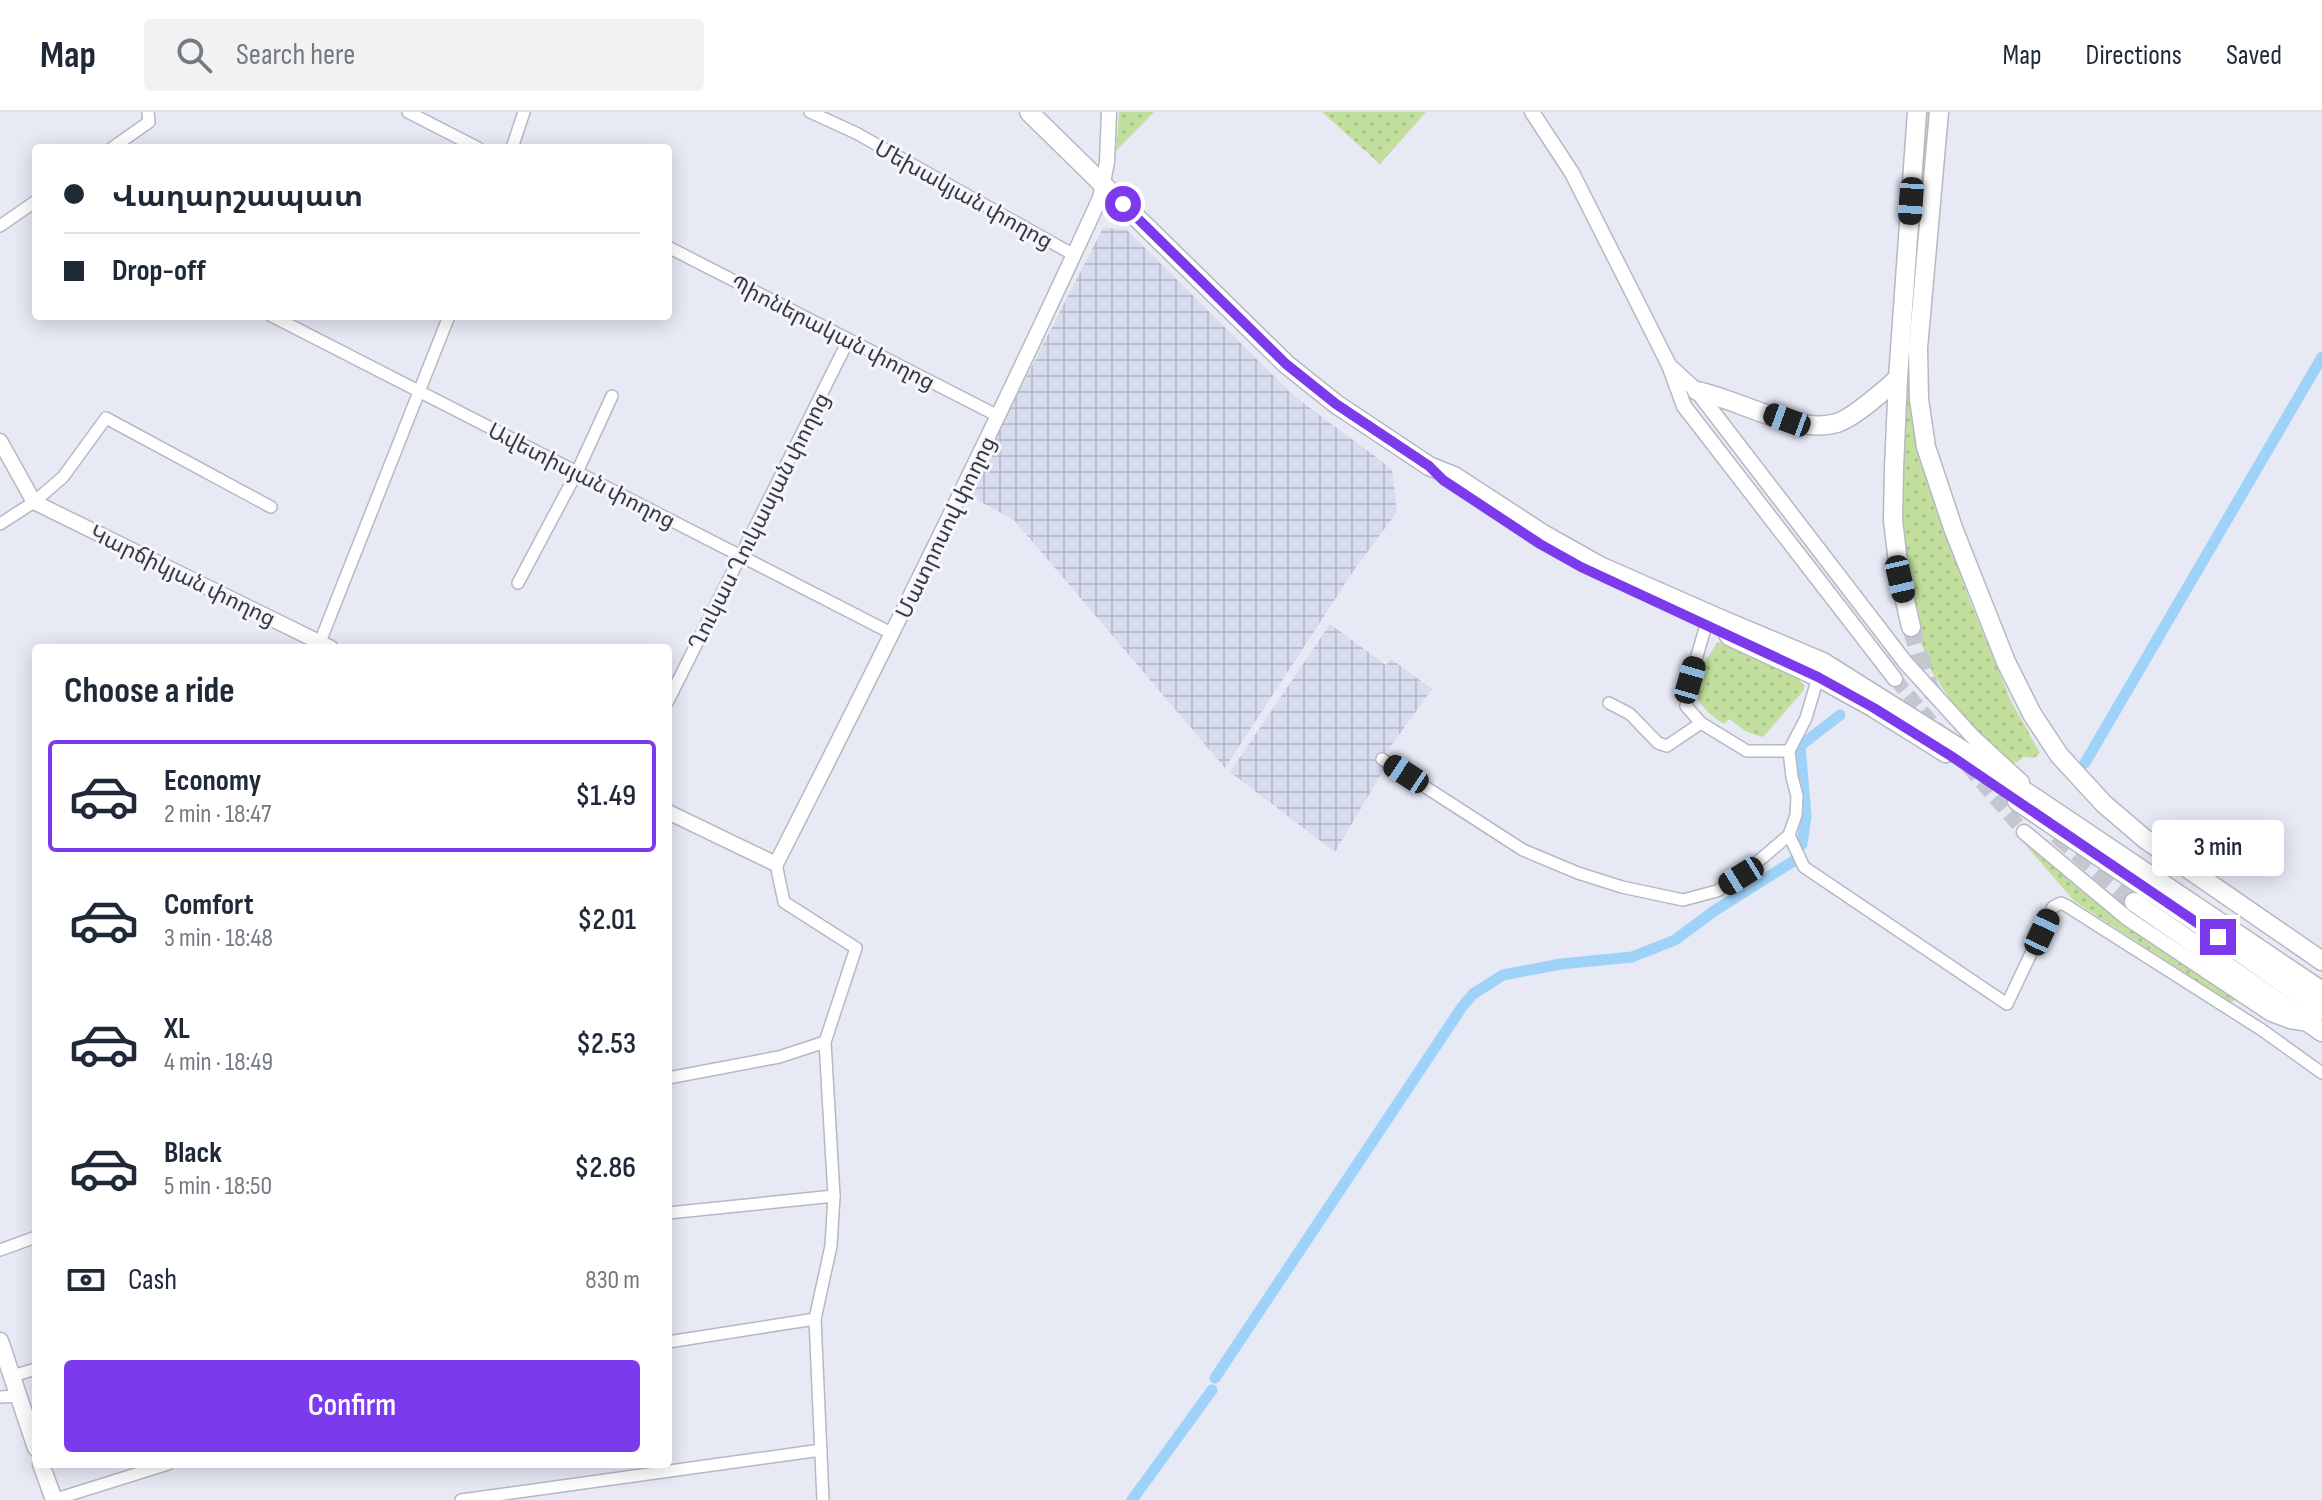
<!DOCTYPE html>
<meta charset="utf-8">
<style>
:root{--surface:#fff;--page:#f2f2f3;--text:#1f2937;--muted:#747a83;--line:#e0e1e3;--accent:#7c3aed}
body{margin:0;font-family:"Sofia Sans Condensed","Noto Sans Armenian",sans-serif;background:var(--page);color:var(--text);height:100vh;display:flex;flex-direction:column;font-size:30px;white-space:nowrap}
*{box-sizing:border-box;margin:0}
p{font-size:26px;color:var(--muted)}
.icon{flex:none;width:44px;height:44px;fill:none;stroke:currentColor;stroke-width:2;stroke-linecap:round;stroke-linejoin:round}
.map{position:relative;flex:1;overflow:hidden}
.side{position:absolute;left:32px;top:532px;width:640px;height:824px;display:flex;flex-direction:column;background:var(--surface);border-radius:8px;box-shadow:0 4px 20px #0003}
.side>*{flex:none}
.top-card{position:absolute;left:32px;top:32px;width:640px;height:176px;border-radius:8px;box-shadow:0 4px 20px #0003;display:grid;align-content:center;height:176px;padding:0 32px;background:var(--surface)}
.end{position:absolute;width:36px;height:36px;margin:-18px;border:10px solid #7c3aed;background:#fff;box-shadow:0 0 0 4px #fff}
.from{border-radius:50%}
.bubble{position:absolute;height:56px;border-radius:8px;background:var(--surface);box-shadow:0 4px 20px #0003;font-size:26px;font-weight:600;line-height:56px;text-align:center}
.car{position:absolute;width:24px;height:48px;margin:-24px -12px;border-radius:10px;box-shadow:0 0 6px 2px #0007;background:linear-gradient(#222 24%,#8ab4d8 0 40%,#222 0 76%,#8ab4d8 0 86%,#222 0)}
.top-card b{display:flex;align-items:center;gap:28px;height:76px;font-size:30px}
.top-card b+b{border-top:2px solid var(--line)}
.top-card i{width:20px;height:20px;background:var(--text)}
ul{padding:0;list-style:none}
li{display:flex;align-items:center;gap:24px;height:112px;margin:0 16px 12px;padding:0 16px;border:4px solid transparent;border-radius:8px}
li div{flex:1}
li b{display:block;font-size:30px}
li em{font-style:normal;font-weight:600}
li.on{border-color:var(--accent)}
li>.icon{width:72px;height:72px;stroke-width:1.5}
h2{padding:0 32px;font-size:36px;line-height:96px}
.pay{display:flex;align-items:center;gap:20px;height:88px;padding:0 32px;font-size:30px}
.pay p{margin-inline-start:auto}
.action{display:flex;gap:16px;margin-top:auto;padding:16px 32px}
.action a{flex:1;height:92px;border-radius:8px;background:var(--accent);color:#fff;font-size:32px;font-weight:600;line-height:92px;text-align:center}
header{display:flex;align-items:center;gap:48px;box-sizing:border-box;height:112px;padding:0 40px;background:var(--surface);border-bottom:2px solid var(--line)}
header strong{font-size:38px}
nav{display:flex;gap:44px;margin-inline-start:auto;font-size:28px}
.search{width:560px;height:72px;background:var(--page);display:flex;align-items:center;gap:20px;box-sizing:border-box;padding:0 28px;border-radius:8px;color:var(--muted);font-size:30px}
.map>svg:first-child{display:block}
</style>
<header>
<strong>Map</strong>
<div class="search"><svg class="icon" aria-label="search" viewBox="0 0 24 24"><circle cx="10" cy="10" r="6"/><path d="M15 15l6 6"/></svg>Search here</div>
<nav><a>Map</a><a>Directions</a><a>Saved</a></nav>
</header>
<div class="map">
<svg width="2322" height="1388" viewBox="0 0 2322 1388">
<defs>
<pattern id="industrial-grid" width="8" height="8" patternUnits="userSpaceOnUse" patternTransform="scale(2)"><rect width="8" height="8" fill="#d8dcef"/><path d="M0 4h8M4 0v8" fill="none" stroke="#babece"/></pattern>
<pattern id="green-dots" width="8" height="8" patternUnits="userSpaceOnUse" patternTransform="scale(2)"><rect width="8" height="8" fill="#c2df9d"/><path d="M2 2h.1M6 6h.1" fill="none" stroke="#a7c088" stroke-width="1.8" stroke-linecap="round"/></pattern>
</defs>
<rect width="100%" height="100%" fill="#e7e9f5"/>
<g fill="url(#industrial-grid)">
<path d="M1103 116 1126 117 1294 284 1392 357 1397 400 1356 455 1225 656 1014 408 966 382Z"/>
<path d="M1330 512 1386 553 1391 547 1432 577 1385 642 1390 647 1335 740 1230 660Z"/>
</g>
<g fill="url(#green-dots)">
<path d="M1119 0H1154L1116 39Z"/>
<path d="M1322 0H1426L1380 52Z"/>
<path d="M1924 0H1931L1913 252 1934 386 1966 479 2011 589 2040 641 2034 646 2024 645 2017 650 2008 652 1963 607 1932 560 1917 519 1906 460 1901 391 1900 319Z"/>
<path d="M1718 530 1797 566 1804 573V578L1763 625 1747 620 1729 607 1724 612C1712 605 1700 594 1695 581L1701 565 1699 558Z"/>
<path d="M2029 728 2114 806 2234 883V889L2230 890 2074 789 2024 731Z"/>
</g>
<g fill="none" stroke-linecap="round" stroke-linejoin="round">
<g stroke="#9ed2f8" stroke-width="11">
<path d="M2085 651 2322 245"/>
<path d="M1802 732 1806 704 1800 634 1840 603"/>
<path d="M1215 1266 1462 895 1473 882 1503 863 1561 852 1632 845 1675 828 1714 799 1792 750"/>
<path d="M1132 1388 1212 1278"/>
</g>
<g stroke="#c4c6d0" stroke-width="14" stroke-dasharray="14 7" stroke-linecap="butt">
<path d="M1895 567 1939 619"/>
<path d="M1954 638 2024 720"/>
</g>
<g stroke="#c4c6d0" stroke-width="18" stroke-dasharray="18 9" stroke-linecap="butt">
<path d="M1911 515 1929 575 1935 584"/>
<path d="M2057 723 2134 790"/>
</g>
<g stroke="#b6b8c4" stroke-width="14">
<g id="minor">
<path d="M408 0 478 36"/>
<path d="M810 0 856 21 1074 143"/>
<path d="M112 36 149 10 148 0"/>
<path d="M512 36 524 0"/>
<path d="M0 114 36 89"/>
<path d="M668 135 998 304"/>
<path d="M272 204 893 522"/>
<path d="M0 412 34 390 63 365 106 306 271 395"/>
<path d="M518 471 577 360 612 284"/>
<path d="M1706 513 1690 568 1686 594 1701 611 1747 639H1789"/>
<path d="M320 530 449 204"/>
<path d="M1819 562 1806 606 1789 639 1792 665 1797 684 1796 703 1789 723 1804 755 2007 892 2053 795 2061 791 2067 794 2262 918 2322 961"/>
<path d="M668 589 848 229"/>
<path d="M1609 591 1630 602 1658 631 1667 634 1701 611"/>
<path d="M1382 647 1523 738 1578 761 1622 775 1683 788 1717 779 1741 764 1789 723"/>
<path d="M776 752 784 790 856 836 825 930 834 1084 831 1134 815 1207 823 1388"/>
<path d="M668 966 779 945 825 930"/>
<path d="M668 1101 834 1084"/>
<path d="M0 1138 36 1125"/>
<path d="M668 1230 815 1207"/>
<path d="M12 1264 36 1257"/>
<path d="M0 1285 18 1284"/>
<path d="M53 1388 168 1352"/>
<path d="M461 1388 821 1338"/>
</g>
</g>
<g stroke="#b6b8c4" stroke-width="17">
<g id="tertiary">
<path d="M1532 0 1572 61 1669 253 1684 294 1895 567"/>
<path d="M1672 256 1697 279 1905 550 1973 625 2022 670"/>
<path d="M0 329 34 390 331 536"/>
<path d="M668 700 776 752C888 532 997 311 1100 86L1107 50 1109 0"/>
<path d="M2024 720 2127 806 2271 902 2290 909 2309 912"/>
</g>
</g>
<g stroke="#b6b8c4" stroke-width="19">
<g id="secondary">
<path d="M0 1229 36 1336"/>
<path d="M41 1352 54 1388"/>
</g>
</g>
<g stroke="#b6b8c4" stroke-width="21">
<g id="primary">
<path d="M1029 0 1286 252 1336 292 1429 354 1454 364 1543 422 1600 454 1723 508 1823 550 1980 649 2322 879"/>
<path d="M1729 524 1818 565 1874 596 1946 641"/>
<path d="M2017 689 2218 825 2322 899"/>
</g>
</g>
<g stroke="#b6b8c4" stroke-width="21">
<g id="trunk">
<path d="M1939 0 1918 236 1919 287 1926 335 1953 416 2006 550 2032 602 2059 643 2104 692 2145 727 2322 849"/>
<path d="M1697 279C1738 287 1796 323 1837 311 1853 306 1885 278 1898 266"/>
<path d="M1911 515 1900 467 1893 408 1894 357 1898 266 1917 0"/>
<path d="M2134 790 2322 920"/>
</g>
</g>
<use href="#minor" stroke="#fff" stroke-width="11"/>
<use href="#tertiary" stroke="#fff" stroke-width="14"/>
<use href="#secondary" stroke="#fff" stroke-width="16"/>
<use href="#primary" stroke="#fff" stroke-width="18"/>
<use href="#trunk" stroke="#fff" stroke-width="18"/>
</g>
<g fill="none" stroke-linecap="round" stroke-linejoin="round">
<path stroke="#7c3aed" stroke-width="10" d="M1123 92 1286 252 1336 292 1429 354 1443 368 1540 432 1581 455 1818 565 1874 596 1951 644 2218 825"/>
</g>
<g text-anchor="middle" stroke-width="6" stroke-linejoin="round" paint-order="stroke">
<g font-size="22" fill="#393a3e" stroke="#f5f6fd">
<text transform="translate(964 82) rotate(29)" y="8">Մեխակյան փողոց</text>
<text transform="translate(833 220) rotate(27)" y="8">Պիոներական փողոց</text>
<text transform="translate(582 363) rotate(27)" y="8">Ավետիսյան փողոց</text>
<text transform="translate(758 409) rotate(-63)" y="8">Ղուկաս Ղուկասյան փողոց</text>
<text transform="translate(945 415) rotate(-64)" y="8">Մատրոսով փողոց</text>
<text transform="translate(183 463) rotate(26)" y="8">Կարճիկյան փողոց</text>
</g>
</g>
</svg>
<i class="end from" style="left:1123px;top:92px"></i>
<i class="end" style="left:2218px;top:825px"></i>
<div class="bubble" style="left:2152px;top:708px;width:132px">3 min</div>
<i class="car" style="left:1911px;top:89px;rotate:184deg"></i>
<i class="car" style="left:1787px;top:308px;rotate:290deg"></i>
<i class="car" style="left:1900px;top:467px;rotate:167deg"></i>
<i class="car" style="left:1690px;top:568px;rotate:16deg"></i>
<i class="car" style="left:1406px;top:662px;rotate:303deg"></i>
<i class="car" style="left:1741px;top:764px;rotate:238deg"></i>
<i class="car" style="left:2042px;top:820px;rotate:25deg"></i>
<div class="top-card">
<b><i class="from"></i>Վաղարշապատ</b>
<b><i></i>Drop-off</b>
</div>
<section class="side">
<h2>Choose a ride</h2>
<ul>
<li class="on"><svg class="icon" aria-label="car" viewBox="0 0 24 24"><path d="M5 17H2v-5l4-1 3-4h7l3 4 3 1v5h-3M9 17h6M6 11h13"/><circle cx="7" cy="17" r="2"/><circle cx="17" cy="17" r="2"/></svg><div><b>Economy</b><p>2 min · 18:47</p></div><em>$1.49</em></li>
<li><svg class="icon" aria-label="car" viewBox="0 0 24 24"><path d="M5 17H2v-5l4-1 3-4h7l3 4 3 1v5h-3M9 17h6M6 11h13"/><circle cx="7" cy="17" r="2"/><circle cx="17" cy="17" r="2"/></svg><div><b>Comfort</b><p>3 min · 18:48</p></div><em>$2.01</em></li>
<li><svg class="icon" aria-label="car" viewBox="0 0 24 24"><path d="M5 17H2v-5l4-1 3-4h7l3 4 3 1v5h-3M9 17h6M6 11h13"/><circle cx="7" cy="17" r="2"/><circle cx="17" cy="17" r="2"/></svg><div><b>XL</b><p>4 min · 18:49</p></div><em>$2.53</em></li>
<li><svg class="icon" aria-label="car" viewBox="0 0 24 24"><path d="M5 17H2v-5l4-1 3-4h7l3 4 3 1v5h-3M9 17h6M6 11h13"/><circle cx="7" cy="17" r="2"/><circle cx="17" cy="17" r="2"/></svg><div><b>Black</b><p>5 min · 18:50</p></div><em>$2.86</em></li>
</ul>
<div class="pay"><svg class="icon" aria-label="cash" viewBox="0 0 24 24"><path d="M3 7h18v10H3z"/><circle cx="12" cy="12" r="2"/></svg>Cash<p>830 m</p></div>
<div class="action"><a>Confirm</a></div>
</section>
</div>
